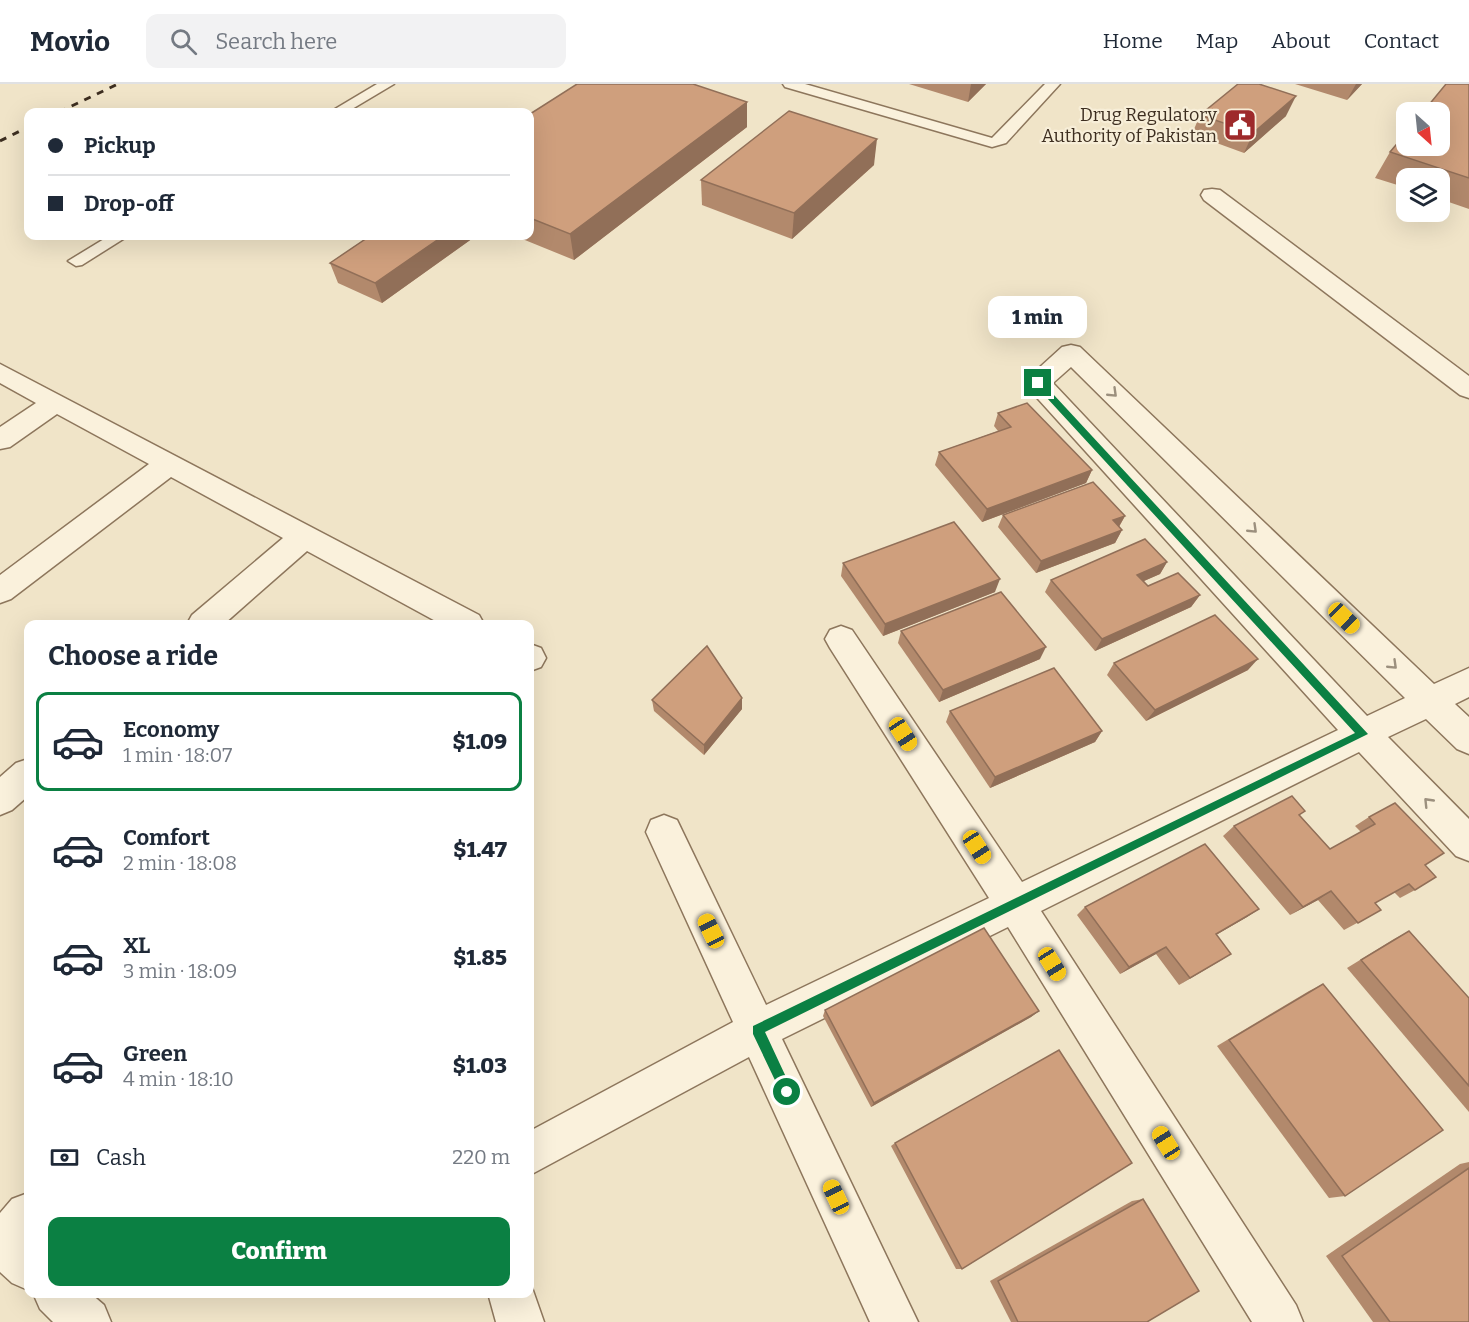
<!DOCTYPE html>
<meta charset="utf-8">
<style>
:root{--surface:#fff;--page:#f2f2f3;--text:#1f2937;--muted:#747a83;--line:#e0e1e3;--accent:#0b8043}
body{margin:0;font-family:Bitter,serif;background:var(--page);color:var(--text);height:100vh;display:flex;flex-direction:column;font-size:22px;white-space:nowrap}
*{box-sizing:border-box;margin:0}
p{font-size:20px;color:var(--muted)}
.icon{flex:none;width:33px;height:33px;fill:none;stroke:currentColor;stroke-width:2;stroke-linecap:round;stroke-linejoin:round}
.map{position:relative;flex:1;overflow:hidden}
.panel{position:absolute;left:24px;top:536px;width:510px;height:678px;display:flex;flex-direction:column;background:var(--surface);border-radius:12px;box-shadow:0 6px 24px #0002}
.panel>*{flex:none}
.guide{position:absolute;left:24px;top:24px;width:510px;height:132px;border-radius:12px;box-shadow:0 6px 24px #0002;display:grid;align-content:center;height:132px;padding:0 24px;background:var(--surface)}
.needle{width:39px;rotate:153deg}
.buttons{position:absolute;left:1396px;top:18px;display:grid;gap:12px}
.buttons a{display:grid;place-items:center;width:54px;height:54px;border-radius:12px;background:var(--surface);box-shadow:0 6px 24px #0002;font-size:30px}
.end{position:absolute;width:27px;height:27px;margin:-14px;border:8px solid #0b8043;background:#fff;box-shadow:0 0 0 3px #fff}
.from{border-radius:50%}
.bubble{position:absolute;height:42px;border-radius:12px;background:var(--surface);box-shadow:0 6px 24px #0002;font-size:20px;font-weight:800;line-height:42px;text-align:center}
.car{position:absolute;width:18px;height:36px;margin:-18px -9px;border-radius:8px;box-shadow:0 0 4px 2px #0007;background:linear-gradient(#f5c518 24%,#345 0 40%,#f5c518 0 76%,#345 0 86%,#f5c518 0)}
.guide b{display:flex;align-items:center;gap:21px;height:57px;font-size:22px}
.guide b+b{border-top:2px solid var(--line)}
.guide i{width:15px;height:15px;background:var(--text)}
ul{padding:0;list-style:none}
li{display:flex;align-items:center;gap:18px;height:99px;margin:0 12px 9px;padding:0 12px;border:3px solid transparent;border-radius:12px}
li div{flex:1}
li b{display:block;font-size:22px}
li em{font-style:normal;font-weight:800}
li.selected{border-color:var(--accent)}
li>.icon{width:54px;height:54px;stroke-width:1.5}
h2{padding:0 24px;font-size:27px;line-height:72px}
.pay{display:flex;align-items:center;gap:15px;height:66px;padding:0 24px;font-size:22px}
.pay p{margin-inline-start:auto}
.primary-button{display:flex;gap:12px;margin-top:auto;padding:12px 24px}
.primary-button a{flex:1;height:69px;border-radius:12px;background:var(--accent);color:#fff;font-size:24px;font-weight:800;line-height:69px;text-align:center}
header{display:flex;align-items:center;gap:36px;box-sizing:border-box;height:84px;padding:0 30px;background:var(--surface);border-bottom:2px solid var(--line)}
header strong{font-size:28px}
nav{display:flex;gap:33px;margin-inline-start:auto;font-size:21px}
.search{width:420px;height:54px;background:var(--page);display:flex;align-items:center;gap:15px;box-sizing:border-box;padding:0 21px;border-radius:12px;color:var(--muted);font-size:22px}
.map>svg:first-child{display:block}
</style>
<header>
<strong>Movio</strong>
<div class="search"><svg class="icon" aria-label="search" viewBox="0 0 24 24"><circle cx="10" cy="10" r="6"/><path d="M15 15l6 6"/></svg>Search here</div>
<nav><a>Home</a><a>Map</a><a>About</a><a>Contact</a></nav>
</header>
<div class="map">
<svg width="1469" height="1238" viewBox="0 0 1469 1238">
<rect width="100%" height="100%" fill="#f0e4c8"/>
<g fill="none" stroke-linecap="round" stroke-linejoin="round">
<g stroke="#8d765c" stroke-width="3">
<g id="lane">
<path d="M377 0H394L347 28H330Z"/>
<path d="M783 0H805L992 54 1045 0H1060L1006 59 992 63 785 3Z"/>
<path d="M109 152H128L82 181 76 182 68 177Z"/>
</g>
</g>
<g stroke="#8d765c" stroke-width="3">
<g id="street">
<path d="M1212 105 1220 106 1469 292V314L1460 311 1204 116 1201 111 1204 106Z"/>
<path d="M1071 261 1080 263 1434 600 1469 584V613L1455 620 1469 633V670L1457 665 1426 635 1388 653 1469 735V777L1456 772 1359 668 1041 827 1296 1221 1303 1238H1252L1008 843 782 955 918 1238H870L749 973 530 1091V1047L733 938 646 748 651 736 664 731 677 736 766 921 989 814 830 564 825 555 830 546 841 542 852 546 1022 798 1338 646 1029 305 1025 299 1029 293 1062 263ZM1071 283 1405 614 1367 632 1053 299Z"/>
<path d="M0 280 479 531 484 540H441L307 467 224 540H187L192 531 283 454 171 393 11 515 0 519V491L149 380 57 330 10 363 0 365V343L36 319 0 299Z"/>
<path d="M530 560 541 564 546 574 541 583 530 587Z"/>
<path d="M28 675V712L12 726 0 731V693L16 679Z"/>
<path d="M28 1109V1206L12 1199 0 1188V1129L12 1115Z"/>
<path d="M530 1198 544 1238H496L488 1209H530Z"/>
<path d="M33 1209H90L104 1221 111 1238H53L40 1225Z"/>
</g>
</g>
<use href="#lane" fill="#faf1dc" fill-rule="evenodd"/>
<use href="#street" fill="#faf1dc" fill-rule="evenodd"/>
<g stroke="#3d2e20" stroke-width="3" stroke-dasharray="7 7" stroke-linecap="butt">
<path d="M59 28 118 0"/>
<path d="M0 57 28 43"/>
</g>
</g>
<g fill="#b2896c">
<path d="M909 0H986L968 18Z"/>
<path d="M1295 0H1362L1347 16Z"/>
<path d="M1469 0V125L1440 115V94H1407V104L1375 94 1390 68Z"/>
<path d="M747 18V43L574 176 515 152H530V30Z"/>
<path d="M1200 31 1286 32 1244 69 1192 50Z"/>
<path d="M874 81 792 155 702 121 701 96Z"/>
<path d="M370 152H472L473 154 382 219 338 199 330 179Z"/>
<path d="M998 329 1092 386 1086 399 982 438 935 381 939 368 998 347 994 342Z"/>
<path d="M1003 431 1125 432 1119 443 1122 446 1115 459 1036 489 998 443Z"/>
<path d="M1167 478 1160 490 1144 497 1148 502 1200 511 1191 523 1095 567 1045 508 1051 496Z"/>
<path d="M843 479 995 508 883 552 841 492Z"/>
<path d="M901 547 1040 575 939 618 898 559Z"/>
<path d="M1114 579 1248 586 1146 637 1107 591Z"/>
<path d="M742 614V625L704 671 654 627 652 616Z"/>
<path d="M950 627 1102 647 1095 658 990 704 946 638Z"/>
<path d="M1300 731 1330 765 1361 748 1355 742 1369 733 1425 781 1415 806 1400 814 1394 808 1375 819 1381 826 1344 846 1318 816 1290 831 1223 752 1234 742Z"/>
<path d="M1085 823 1259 825 1247 833 1216 851 1231 870 1179 901 1156 870 1120 890 1077 831Z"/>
<path d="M1409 847 1469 914V1028L1347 884 1394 855Z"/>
<path d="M1323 900 1345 1112 1329 1114 1217 962 1309 907Z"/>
<path d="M825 926 1039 927 1031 933 871 1023 823 932Z"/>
<path d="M895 1059 962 1185H956L891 1062Z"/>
<path d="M1469 1078V1238H1373L1326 1172 1460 1080Z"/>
<path d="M1143 1115 1147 1238H1011L990 1197 1132 1117Z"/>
</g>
<g fill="#916f58">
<path d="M971 0H986L968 18Z"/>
<path d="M1356 0H1362L1347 16Z"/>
<path d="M1296 12 1286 32 1244 69 1253 49Z"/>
<path d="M747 18V43L574 176 570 150Z"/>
<path d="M877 55 874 81 792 155 794 129Z"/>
<path d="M443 152H472L473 154 382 219 375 199Z"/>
<path d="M1092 386 1086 399 982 438 987 425Z"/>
<path d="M1125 432 1118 444 1113 436Z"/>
<path d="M1122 446 1115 459 1036 489 1041 477Z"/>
<path d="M1167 478 1160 490 1130 503 1137 491Z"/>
<path d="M1000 495 995 508 883 552 885 540Z"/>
<path d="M1200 511 1191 523 1095 567 1102 555Z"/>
<path d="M1046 563 1040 575 939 618 943 606Z"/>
<path d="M1258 575 1248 586 1146 637 1155 626Z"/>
<path d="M742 614V625L704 671V661Z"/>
<path d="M1102 647 1095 658 990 704 995 693Z"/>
<path d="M1331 807 1318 816 1290 831 1303 823Z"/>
<path d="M1259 825 1247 833 1205 857 1216 850Z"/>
<path d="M1166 863 1156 870 1120 890 1129 883Z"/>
<path d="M1231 870 1220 877 1179 901 1190 894Z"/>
<path d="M1039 927 1031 933 871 1023 874 1019Z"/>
</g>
<g fill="#cf9f7d" stroke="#916f58" stroke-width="1.5">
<path d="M577 0H693L747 18 570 150 530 134V30Z"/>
<path d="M1238 0H1259L1296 12 1253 49 1200 31Z"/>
<path d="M1446 0H1469V94L1390 68 1407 48V62H1440V28H1423Z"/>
<path d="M789 27 877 55 794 129 701 96Z"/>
<path d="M370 152H443L375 199 330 179Z"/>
<path d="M1027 319 1092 386 987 425 939 368 1011 343 998 329Z"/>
<path d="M1093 398 1125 432 1113 436 1122 446 1041 477 1003 431Z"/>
<path d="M954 438 1000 495 885 540 843 479Z"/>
<path d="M1145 455 1167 478 1137 491 1148 502 1178 489 1200 511 1102 555 1051 496Z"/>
<path d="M1001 508 1046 563 943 606 901 547Z"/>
<path d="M1215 531 1258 575 1155 626 1114 579Z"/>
<path d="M707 562 742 614 704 661 652 616Z"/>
<path d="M1054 584 1102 647 995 693 950 627Z"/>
<path d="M1292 712 1305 727 1299 731 1330 765 1375 740 1369 733 1395 719 1444 769 1425 781 1436 793 1415 806 1409 800 1375 819 1381 826 1358 839 1331 807 1303 823 1234 742Z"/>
<path d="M1205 760 1259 825 1216 850 1231 870 1190 894 1166 863 1129 883 1085 823Z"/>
<path d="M984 844 1039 927 874 1019 825 926Z"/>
<path d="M1409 847 1469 914V1002L1361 876Z"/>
<path d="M1323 900 1443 1046 1345 1112 1229 956Z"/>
<path d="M1059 966 1132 1079 962 1185 895 1059Z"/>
<path d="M1469 1084V1238H1390L1342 1172Z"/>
<path d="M1143 1115 1199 1207 1147 1238H1018L998 1197Z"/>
</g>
<defs><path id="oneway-chevron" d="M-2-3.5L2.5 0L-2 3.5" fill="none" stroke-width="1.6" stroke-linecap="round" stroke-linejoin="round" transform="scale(1.5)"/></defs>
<g stroke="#9c907e">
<use href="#oneway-chevron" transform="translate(1113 309) rotate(44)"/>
<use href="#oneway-chevron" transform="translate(1253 445) rotate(44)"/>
<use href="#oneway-chevron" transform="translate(1393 581) rotate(44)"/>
<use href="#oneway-chevron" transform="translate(1428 718) rotate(-134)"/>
</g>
<path fill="#0b8043" d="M1035 297H1041L1368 650 765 948 793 1008 787 1015 783 1013 753 950V942L1355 649 1035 301Z"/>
<defs>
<g id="civic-square" transform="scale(1.725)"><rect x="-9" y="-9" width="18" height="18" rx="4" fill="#9e2a2b" stroke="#f7eed8"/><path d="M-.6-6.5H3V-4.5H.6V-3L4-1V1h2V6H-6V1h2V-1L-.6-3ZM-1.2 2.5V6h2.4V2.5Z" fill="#fff"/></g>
</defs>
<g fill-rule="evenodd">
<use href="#civic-square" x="1240" y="41"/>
</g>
<g text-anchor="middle" stroke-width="4.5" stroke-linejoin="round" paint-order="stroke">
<g font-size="18" fill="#3d2e20" stroke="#f7eed8" text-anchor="end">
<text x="1217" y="37">Drug Regulatory<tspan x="1217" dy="21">Authority of Pakistan</tspan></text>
</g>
</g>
</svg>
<div class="buttons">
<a><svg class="needle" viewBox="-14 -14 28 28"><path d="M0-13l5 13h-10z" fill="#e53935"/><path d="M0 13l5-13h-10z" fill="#747a83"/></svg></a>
<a><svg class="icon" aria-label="layers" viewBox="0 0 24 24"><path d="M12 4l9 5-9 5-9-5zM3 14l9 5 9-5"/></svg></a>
</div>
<i class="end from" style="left:787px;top:1008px"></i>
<i class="end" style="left:1038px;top:299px"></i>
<div class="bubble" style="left:988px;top:212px;width:99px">1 min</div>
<i class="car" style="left:1344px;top:534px;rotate:134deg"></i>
<i class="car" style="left:903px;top:650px;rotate:147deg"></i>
<i class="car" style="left:977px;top:763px;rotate:147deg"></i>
<i class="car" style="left:711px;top:847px;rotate:334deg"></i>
<i class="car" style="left:1052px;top:880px;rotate:148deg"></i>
<i class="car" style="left:1166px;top:1059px;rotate:328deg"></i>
<i class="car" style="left:836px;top:1113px;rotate:335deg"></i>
<div class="guide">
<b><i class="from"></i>Pickup</b>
<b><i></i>Drop-off</b>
</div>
<section class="panel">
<h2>Choose a ride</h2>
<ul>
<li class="selected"><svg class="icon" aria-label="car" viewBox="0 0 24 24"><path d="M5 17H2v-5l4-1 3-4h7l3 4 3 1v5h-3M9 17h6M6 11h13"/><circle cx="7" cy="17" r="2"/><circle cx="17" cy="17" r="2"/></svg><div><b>Economy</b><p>1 min · 18:07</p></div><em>$1.09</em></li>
<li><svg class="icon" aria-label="car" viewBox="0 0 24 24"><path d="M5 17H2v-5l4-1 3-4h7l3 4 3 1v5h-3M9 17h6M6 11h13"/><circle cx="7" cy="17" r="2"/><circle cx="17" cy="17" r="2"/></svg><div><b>Comfort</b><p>2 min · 18:08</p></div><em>$1.47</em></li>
<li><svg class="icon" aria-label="car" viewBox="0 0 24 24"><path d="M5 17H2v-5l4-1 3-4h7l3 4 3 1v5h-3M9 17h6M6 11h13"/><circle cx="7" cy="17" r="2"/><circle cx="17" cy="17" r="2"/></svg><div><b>XL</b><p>3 min · 18:09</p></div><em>$1.85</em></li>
<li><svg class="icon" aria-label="car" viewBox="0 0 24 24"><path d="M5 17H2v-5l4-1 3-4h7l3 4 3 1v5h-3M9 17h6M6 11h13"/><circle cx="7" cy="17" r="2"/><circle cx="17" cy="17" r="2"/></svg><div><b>Green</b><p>4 min · 18:10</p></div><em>$1.03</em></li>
</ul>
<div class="pay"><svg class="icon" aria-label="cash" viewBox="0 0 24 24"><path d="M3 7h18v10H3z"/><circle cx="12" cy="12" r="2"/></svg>Cash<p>220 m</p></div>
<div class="primary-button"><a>Confirm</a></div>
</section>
</div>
